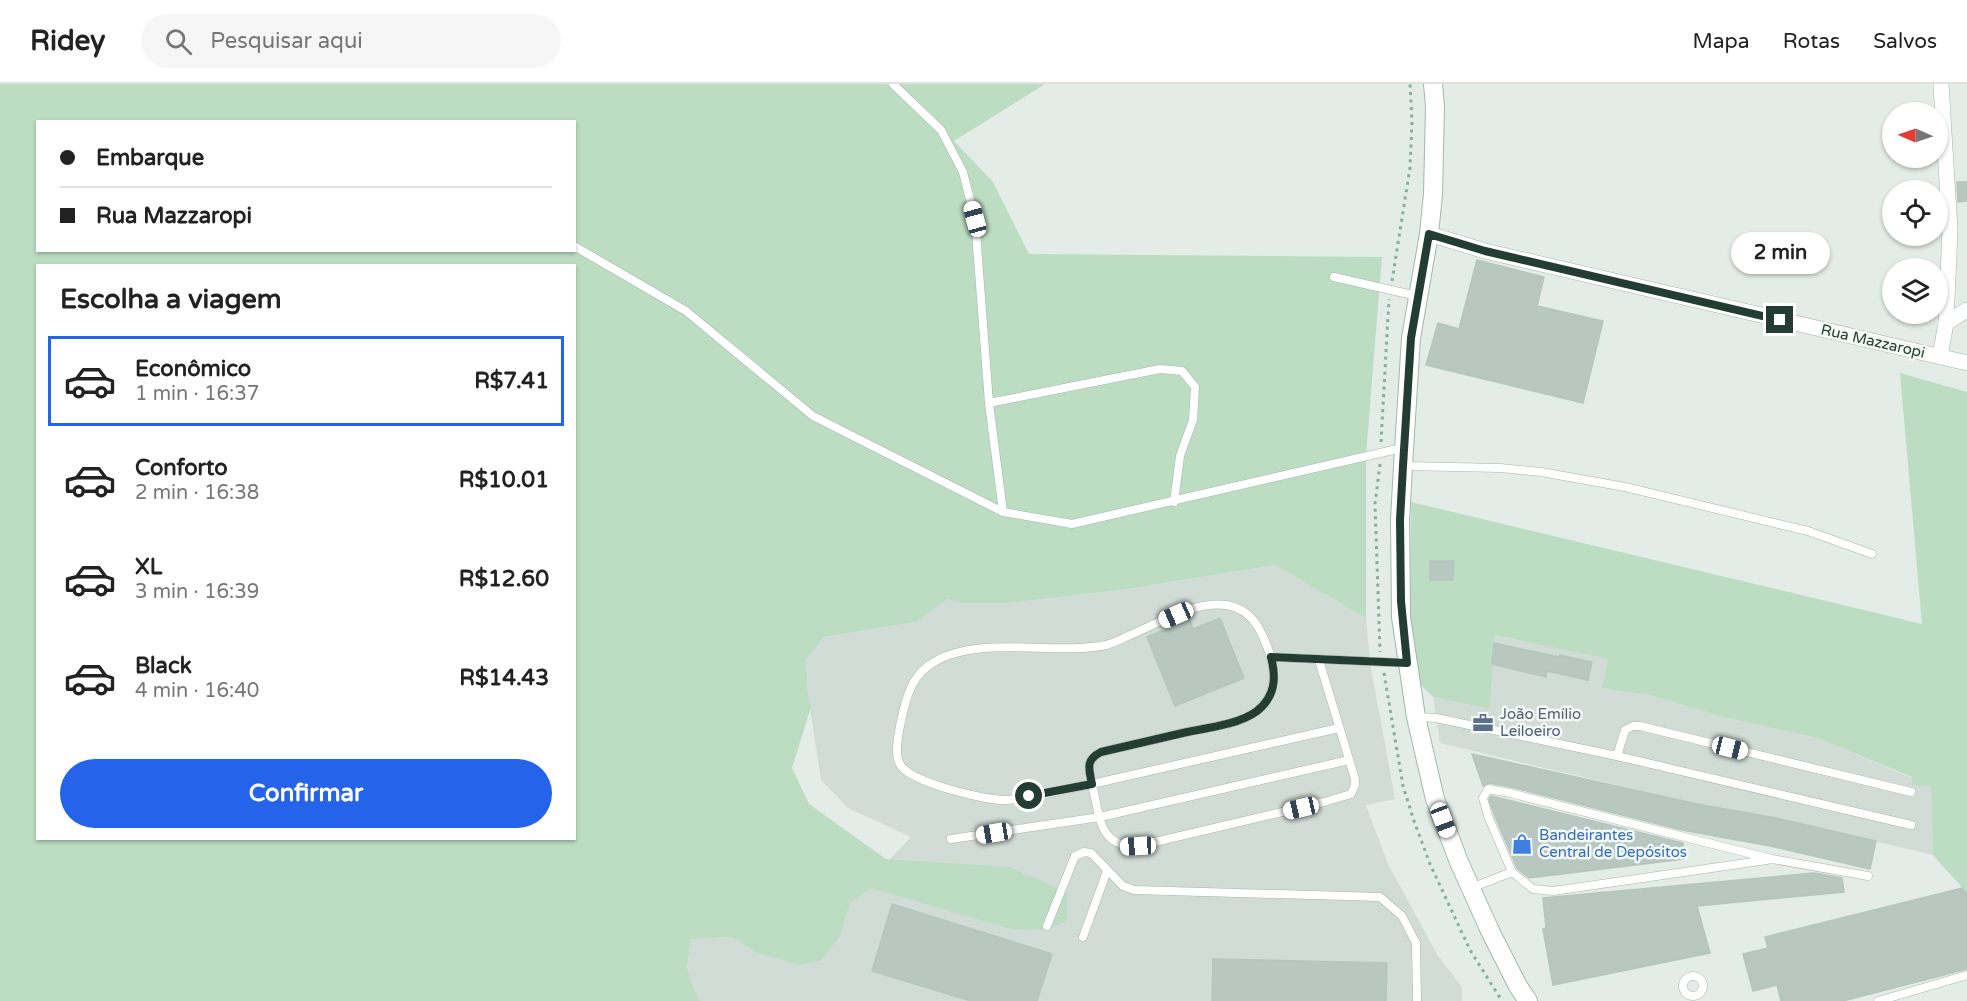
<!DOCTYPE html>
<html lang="pt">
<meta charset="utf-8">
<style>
:root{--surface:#fff;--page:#f6f6f6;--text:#222;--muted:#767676;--line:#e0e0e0;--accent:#2563eb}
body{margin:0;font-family:"Varela Round",sans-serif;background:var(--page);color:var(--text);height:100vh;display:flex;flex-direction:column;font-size:22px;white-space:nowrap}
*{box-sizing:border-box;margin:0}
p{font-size:20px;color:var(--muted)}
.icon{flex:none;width:33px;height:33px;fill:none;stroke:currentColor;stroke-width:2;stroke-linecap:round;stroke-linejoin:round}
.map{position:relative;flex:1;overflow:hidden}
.drawer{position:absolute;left:36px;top:180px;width:540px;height:576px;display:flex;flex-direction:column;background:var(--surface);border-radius:0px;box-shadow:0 2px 4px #0004}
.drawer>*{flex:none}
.guide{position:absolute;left:36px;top:36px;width:540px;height:132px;border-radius:0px;box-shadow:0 2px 4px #0004;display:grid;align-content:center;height:132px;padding:0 24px;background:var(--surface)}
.needle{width:39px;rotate:272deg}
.controls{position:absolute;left:1882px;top:18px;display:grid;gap:12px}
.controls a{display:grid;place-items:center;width:66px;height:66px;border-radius:50%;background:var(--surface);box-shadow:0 2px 4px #0004;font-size:30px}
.end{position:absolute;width:27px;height:27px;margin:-14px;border:8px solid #233d34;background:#fff;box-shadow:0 0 0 3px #fff}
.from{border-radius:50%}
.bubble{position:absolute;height:42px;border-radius:21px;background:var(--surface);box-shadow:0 2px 4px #0004;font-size:20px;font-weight:700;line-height:42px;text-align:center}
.car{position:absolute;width:18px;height:36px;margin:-18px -9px;border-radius:8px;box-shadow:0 0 4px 2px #0007;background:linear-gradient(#fff 24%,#345 0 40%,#fff 0 76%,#345 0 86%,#fff 0)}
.guide b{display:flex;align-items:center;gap:21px;height:57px;font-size:22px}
.guide b+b{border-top:2px solid var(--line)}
.guide i{width:15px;height:15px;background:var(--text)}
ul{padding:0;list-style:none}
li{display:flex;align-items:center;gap:18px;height:90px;margin:0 12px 9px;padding:0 12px;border:3px solid transparent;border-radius:0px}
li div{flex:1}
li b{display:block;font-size:22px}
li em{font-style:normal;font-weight:700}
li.selected{border-color:var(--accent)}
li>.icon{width:54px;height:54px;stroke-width:1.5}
h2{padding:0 24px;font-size:27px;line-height:72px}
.action{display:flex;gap:12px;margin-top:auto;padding:12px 24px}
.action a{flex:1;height:69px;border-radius:36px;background:var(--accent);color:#fff;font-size:24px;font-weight:700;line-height:69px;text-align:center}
header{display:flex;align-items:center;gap:36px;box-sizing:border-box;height:84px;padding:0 30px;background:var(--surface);border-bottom:2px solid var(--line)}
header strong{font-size:28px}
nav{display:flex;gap:33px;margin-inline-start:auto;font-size:21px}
.search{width:420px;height:54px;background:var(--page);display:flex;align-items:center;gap:15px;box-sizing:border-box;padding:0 21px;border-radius:33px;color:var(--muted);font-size:22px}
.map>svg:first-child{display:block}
</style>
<header>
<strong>Ridey</strong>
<div class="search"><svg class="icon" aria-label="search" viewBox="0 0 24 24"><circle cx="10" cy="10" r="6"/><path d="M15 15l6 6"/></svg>Pesquisar aqui</div>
<nav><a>Mapa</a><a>Rotas</a><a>Salvos</a></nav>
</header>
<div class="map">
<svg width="1967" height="917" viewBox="0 0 1967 917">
<rect width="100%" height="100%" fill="#e3ece7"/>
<g fill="#d1dcd6">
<path d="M1275 481 1366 534 1370 579 1395 715 1366 721 1387 778 1438 872 1462 903V917H698L687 884 691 855 732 853 755 868 841 849 850 818 911 753 848 724 821 696 808 611 806 576 824 553 916 538 948 515 961 519H1008L1121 506Z"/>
<path d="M1495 551 1609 575 1603 604 1649 611 1723 633 1817 654 1931 702 1933 771 1776 734 1697 720 1440 659 1433 613 1490 625Z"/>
</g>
<g fill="#bcddc2" fill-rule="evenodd">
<path d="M0 0H1045L954 57 993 98 1029 170 1382 173 1366 371V534L1275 481 1121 506 1008 519H961L948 515 916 538 824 553 806 576 808 611 811 623 792 684 809 720 886 775 1009 783 1067 808V837L1046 846 1011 845 871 804 850 818 841 850 822 876 799 881 755 868 732 853 691 855 687 884 698 916 702 917H0ZM38 38H574V166H38ZM38 182H574V754H38Z"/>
<path d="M1900 289 1967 308V809L1933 771 1931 702 1912 701V693L1817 654 1723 633 1649 611 1602 604 1608 575 1495 551 1490 625 1433 613 1420 600 1411 545 1410 505 1411 418 1922 540Z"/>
</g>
<g fill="#b8c7c0" stroke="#b5c6be" stroke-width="1.5">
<path d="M1957 98H1967V117L1958 118Z"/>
<path d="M1477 176 1544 193 1537 222 1603 237 1583 319 1426 281 1438 239 1459 245Z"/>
<path d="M1430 477H1454L1453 496H1430Z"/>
<path d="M1220 534 1244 594 1175 622 1147 553 1190 535 1193 545Z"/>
<path d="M1494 559 1559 573 1560 571 1592 578 1588 596 1547 587 1546 593 1492 580Z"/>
<path d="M1472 670 1697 720 1776 734 1876 757 1870 785 1770 762 1682 746 1511 703 1489 699 1483 702Z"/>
<path d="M1491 712 1683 759 1684 775 1529 794 1517 784 1494 730 1489 715Z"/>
<path d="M1814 789 1842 794 1844 808 1697 822 1710 869 1553 901 1543 845 1546 844 1543 814Z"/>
<path d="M1962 804 1967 810V885L1843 917H1781L1777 901 1753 907 1743 870 1768 864 1765 853Z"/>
<path d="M892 820 1052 870 1037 917H971L872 887Z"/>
<path d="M1213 875 1387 879 1386 917H1212Z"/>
</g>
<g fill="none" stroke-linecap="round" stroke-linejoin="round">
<g stroke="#a6b4ae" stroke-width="9">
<g id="service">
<path d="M893 0 941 46 963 88 975 135 989 319 1003 428"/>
<path d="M574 162 686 227 813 332 1003 428 1072 440 1402 364"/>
<path d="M1334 193 1417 212"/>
<path d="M989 319 1160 285 1182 287 1195 303 1193 336 1180 372 1174 418"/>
<path d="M1404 382 1500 384 1541 388 1625 403 1808 447 1872 470"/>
<path d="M1271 573C1276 593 1275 612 1257 627 1240 640 1212 643 1191 647 1161 654 1131 661 1101 668 1085 676 1089 685 1092 700 1065 705 1035 714 1007 716 986 717 914 699 901 682 894 672 898 653 900 642 905 619 909 596 928 582 972 549 1054 572 1106 561 1114 559 1121 555 1128 552 1157 540 1193 517 1226 521 1254 525 1263 550 1271 573L1407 579"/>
<path d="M1319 576 1355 695V701L1351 710 1324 718 1138 762C1098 764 1100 731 1092 700L1339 644"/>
<path d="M1418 633 1436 634 1617 672 1911 741"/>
<path d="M1617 672 1625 646 1633 642H1640L1911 708"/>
<path d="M951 755 1100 733 1349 676"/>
<path d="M1512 788 1533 805 1553 807 1767 776"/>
<path d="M1471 804 1512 788 1488 732 1483 714 1488 705 1510 709 1772 775 1868 792"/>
<path d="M1047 842 1075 772 1084 768 1091 769 1123 802 1134 806 1380 813 1402 832 1416 859 1417 917"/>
<path d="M1083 853 1107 787"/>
<circle cx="1693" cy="902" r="10"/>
<path d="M1878 917 1967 891"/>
</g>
</g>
<g stroke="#a6b4ae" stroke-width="16">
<g id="minor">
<path d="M1429 150 1485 167 1967 279"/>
<path d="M1946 239 1967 226"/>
<path d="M1940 272 1946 239 1950 146 1941 0"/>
</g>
</g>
<g stroke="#a1b8ae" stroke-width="20">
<path id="secondary" d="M1433 0 1435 22 1433 110 1429 150 1411 254 1403 382 1400 436 1401 533 1416 633 1435 715 1459 778 1491 849 1518 902 1528 917"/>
</g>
<g stroke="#84af9e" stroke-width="3" stroke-dasharray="3 4.5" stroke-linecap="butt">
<path d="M1392 197 1410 84 1412 38 1410 0"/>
<path d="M1381 358 1389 215"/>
<path d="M1380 380 1375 420 1380 568"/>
<path d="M1384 589 1403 702 1414 737 1430 780 1470 866 1502 917"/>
</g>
<use href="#service" stroke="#fff" stroke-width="8"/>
<use href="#minor" stroke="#fff" stroke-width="15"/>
<use href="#secondary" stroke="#fff" stroke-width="18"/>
</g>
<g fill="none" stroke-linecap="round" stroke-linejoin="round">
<path stroke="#233d34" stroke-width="8" d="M1029 712 1092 700C1089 685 1085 676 1101 668 1130 661 1158 655 1187 648 1208 644 1240 640 1257 627 1276 612 1276 593 1271 573L1407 579 1401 517 1400 436 1403 382 1411 254 1429 150 1485 167 1780 236"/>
</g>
<defs>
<g id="office-bare" transform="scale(1.62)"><path d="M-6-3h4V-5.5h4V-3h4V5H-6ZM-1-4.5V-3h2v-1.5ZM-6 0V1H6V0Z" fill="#5c6f8a" stroke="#f3f9f5" stroke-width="2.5" paint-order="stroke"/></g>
<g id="shop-bare" transform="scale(1.62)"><path d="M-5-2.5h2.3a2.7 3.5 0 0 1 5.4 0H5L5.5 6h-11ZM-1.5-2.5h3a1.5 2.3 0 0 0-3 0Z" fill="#3f7fe0" stroke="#f3f9f5" stroke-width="2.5" paint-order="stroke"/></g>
</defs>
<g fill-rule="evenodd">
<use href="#office-bare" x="1483" y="639"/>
<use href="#shop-bare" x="1522" y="760"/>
</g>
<g text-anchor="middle" stroke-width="5" stroke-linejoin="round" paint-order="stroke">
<g font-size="15" fill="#233d34" stroke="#f3f9f5">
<text transform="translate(1873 257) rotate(13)" y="5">Rua Mazzaropi</text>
</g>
<g font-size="15" fill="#4e5e75" stroke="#f3f9f5" text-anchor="start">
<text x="1500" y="635">João Emílio<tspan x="1500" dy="17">Leiloeiro</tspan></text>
</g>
<g font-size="15" fill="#366cbe" stroke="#f3f9f5" text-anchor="start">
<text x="1539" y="756">Bandeirantes<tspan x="1539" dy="17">Central de Depósitos</tspan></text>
</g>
</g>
</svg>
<div class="controls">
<a><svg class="needle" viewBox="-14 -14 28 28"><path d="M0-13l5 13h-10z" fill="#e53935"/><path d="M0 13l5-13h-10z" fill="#767676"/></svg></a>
<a><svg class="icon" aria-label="locate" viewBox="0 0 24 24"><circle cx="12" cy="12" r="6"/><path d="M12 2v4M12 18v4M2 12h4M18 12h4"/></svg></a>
<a><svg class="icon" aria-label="layers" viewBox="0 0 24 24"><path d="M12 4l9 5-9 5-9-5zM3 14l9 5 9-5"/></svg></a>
</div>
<i class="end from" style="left:1029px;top:712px"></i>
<i class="end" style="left:1780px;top:236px"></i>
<div class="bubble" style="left:1731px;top:148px;width:99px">2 min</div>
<i class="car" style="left:975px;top:135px;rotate:345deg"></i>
<i class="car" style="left:1176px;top:531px;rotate:246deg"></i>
<i class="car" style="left:1730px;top:664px;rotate:104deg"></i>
<i class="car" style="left:1301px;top:724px;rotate:257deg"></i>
<i class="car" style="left:1443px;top:736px;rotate:159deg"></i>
<i class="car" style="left:994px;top:749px;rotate:261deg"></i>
<i class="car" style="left:1138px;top:762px;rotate:267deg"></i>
<div class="guide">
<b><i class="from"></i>Embarque</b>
<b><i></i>Rua Mazzaropi</b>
</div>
<section class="drawer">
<h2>Escolha a viagem</h2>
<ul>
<li class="selected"><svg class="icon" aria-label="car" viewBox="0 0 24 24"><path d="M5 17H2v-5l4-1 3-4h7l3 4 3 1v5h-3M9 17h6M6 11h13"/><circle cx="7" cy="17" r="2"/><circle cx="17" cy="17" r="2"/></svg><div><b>Econômico</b><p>1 min · 16:37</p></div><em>R$7.41</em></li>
<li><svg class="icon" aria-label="car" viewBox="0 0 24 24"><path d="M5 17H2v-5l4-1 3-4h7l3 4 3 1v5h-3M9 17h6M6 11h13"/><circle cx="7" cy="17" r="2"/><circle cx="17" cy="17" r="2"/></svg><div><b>Conforto</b><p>2 min · 16:38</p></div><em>R$10.01</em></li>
<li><svg class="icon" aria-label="car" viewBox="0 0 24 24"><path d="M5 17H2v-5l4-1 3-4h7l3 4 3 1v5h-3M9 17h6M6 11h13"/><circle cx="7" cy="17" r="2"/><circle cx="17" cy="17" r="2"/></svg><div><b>XL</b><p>3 min · 16:39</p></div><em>R$12.60</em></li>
<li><svg class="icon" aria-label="car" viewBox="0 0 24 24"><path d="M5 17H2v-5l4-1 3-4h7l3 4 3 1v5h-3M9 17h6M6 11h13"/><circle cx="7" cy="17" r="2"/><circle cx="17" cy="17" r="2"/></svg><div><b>Black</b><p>4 min · 16:40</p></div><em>R$14.43</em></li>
</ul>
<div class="action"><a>Confirmar</a></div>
</section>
</div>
